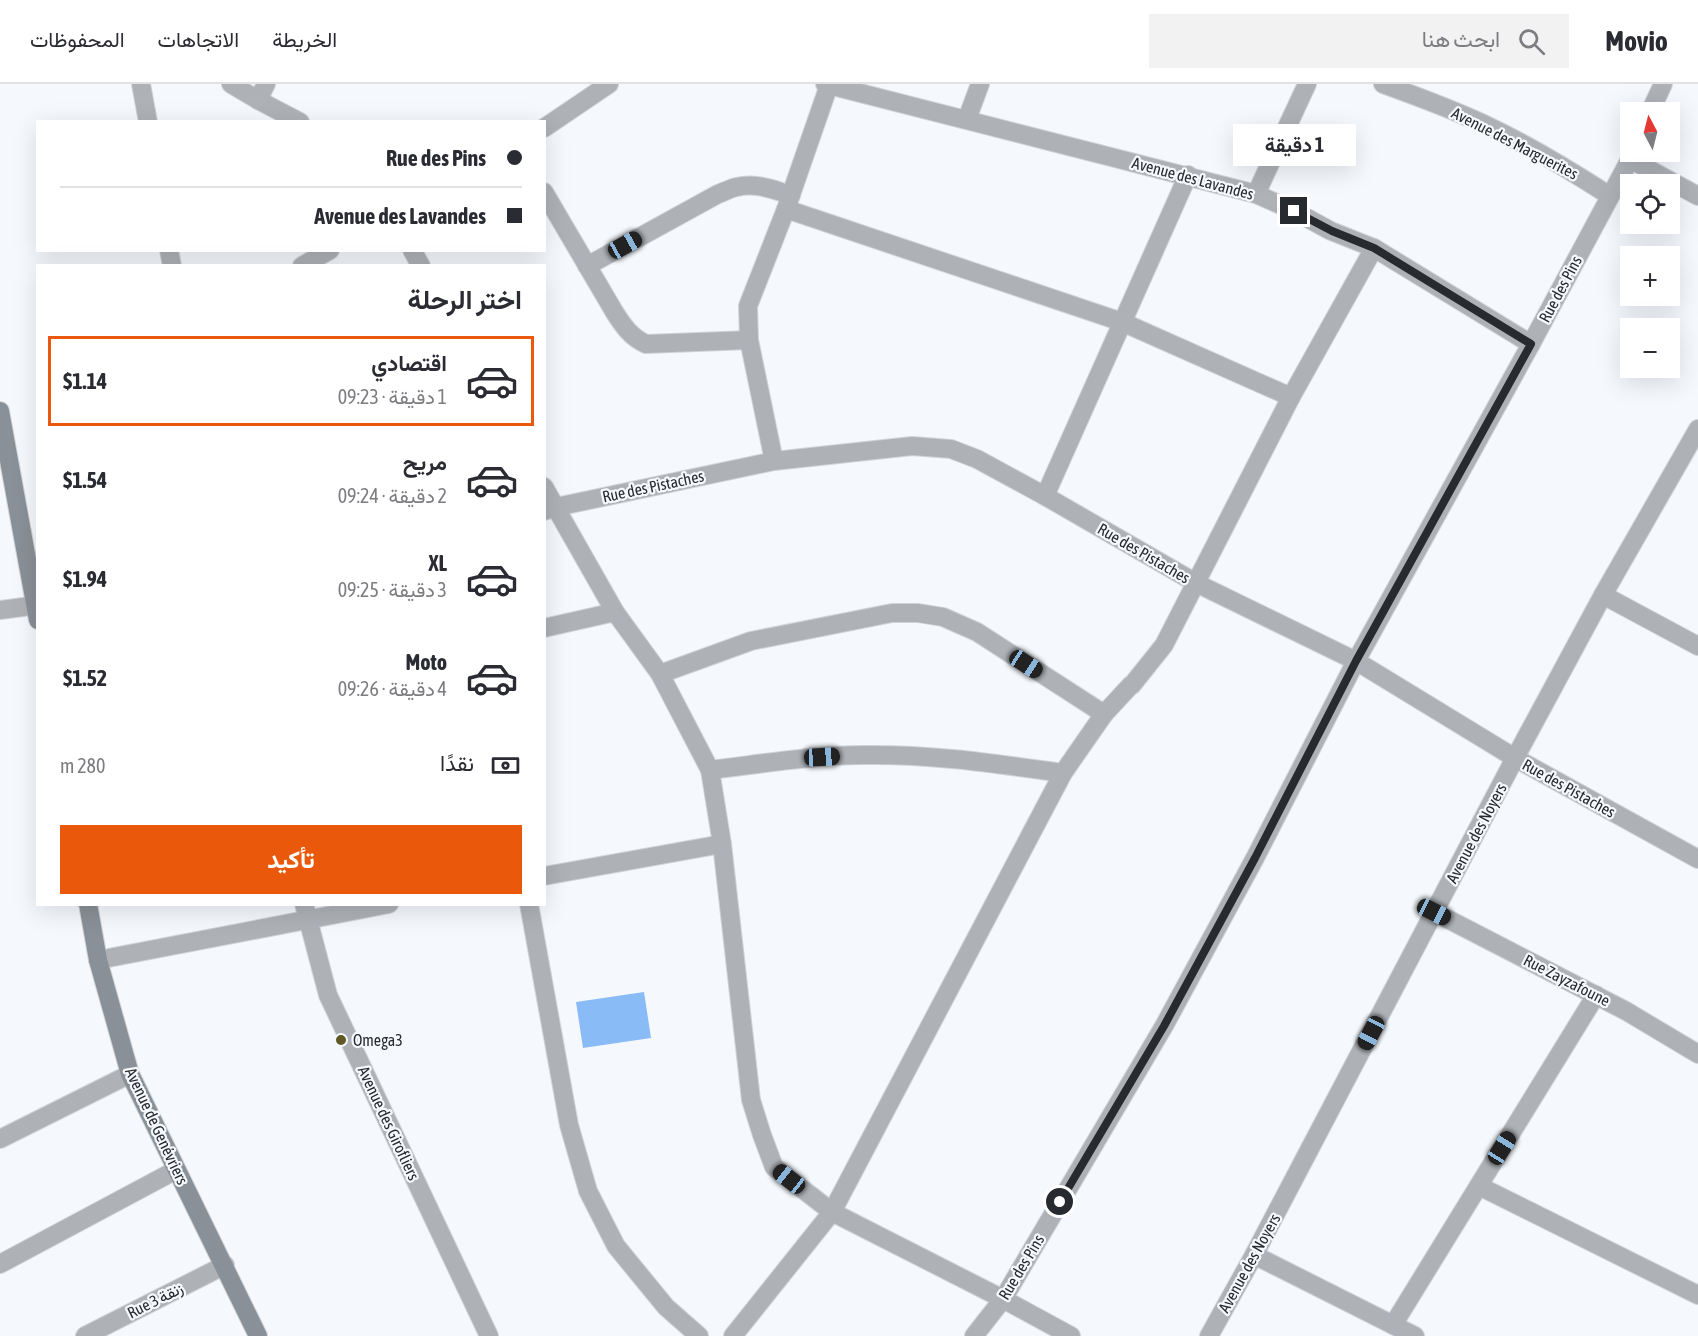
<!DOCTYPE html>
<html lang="ar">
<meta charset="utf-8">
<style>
:root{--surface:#fff;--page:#f2f2f3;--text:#2b2b33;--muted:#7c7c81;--line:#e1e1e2;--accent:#ea580c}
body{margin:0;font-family:"Asap Condensed",Vazirmatn,sans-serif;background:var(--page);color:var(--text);direction:rtl;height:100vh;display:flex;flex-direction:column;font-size:22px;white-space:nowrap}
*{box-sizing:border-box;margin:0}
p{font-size:20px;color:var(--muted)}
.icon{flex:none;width:33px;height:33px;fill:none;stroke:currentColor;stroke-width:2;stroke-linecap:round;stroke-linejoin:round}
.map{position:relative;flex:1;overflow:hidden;direction:ltr}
.drawer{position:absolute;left:36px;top:180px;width:510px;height:642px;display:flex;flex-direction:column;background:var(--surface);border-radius:0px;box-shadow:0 6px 24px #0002;direction:rtl}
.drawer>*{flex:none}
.top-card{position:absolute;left:36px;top:36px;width:510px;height:132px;border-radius:0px;box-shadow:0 6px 24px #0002;direction:rtl;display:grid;align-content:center;height:132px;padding:0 24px;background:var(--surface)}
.needle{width:39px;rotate:353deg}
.buttons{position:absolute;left:1620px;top:18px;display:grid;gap:12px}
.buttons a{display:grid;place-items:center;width:60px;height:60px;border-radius:0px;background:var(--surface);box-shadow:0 6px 24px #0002;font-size:30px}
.end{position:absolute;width:27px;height:27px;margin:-14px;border:8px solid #272a2e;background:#fff;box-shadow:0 0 0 3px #fff}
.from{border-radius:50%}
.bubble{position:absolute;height:42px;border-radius:0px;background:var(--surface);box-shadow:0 6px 24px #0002;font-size:20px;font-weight:700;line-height:42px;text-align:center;direction:rtl}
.car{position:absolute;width:18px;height:36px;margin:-18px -9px;border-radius:8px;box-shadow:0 0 4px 2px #0007;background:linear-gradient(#222 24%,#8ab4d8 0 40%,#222 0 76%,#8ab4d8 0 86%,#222 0)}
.top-card b{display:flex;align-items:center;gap:21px;height:57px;font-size:22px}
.top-card b+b{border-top:2px solid var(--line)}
.top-card i{width:15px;height:15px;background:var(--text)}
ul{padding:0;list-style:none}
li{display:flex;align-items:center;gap:18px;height:90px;margin:0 12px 9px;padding:0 12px;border:3px solid transparent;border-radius:0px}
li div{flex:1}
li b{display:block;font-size:22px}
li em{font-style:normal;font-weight:700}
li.current{border-color:var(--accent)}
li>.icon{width:54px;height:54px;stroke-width:1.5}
h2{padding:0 24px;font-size:27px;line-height:72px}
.pay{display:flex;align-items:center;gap:15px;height:66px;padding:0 24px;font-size:22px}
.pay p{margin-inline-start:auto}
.action{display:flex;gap:12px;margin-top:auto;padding:12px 24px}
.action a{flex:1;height:69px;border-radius:0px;background:var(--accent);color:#fff;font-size:24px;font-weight:700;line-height:69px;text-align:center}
header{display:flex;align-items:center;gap:36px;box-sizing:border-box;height:84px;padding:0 30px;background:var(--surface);border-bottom:2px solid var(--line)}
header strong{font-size:28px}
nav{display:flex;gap:33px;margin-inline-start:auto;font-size:21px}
.search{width:420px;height:54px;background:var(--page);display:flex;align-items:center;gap:15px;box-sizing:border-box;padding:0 21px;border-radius:0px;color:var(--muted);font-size:22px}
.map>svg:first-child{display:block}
</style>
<header>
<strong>Movio</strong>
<div class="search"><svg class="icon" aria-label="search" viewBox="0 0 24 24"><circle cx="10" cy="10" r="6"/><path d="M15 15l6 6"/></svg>ابحث هنا</div>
<nav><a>الخريطة</a><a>الاتجاهات</a><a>المحفوظات</a></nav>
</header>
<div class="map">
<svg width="1698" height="1252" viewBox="0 0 1698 1252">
<rect width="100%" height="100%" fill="#f5f9fd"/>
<path fill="#89bbf6" d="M644 908 651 954 583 964 576 918Z"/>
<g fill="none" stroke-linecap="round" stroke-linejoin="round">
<g stroke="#d0d4d8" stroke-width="20">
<g id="street">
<path d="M141 0 148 38"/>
<path d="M231 0 258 16 300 38"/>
<path d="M825 0 1256 110 1294 127 1331 147 1374 164 1531 260"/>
<path d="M1383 0C1419 13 1455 26 1490 43 1532 63 1571 87 1610 112"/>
<path d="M258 16 266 0"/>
<path d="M1650 28 1663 0"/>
<path d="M967 35 980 0"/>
<path d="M544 44 609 0"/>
<path d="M1630 75 1698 112"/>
<path d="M544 108 615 229C624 243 631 253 646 260L749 256"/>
<path d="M1256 110 1307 0"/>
<path d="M786 125 1122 238 1291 313"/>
<path d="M169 166 172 182"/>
<path d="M412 166 421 182"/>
<path d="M302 182 330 166"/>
<path d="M587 182 718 110C724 108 731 104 737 103 755 98 774 106 791 111"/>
<path d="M774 377 749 256 748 222 786 125 829 1"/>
<path d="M544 403 615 528 660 590 710 686 722 760 751 1016 762 1051 774 1083 832 1128 1003 1215 1071 1252"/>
<path d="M1045 412 1188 91"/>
<path d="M544 427 556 423 774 377 912 362 951 365 977 375 1045 412 1196 499 1356 577 1515 674 1698 775"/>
<path d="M1603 511 1698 562"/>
<path d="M0 526 38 521"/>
<path d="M544 544 615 528"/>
<path d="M660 590 751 557 892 529H918L943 533 977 548 1104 630"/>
<path d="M710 686C761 680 813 671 865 671 932 670 997 680 1063 689"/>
<path d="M544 792 722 760"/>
<path d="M304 820 328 911 489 1252"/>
<path d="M529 820 569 1041 588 1107 616 1162 666 1223 699 1252"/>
<path d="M1434 828 1626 927 1698 970"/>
<path d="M98 876 389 820"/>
<path d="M0 1055 130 990"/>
<path d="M1479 1102 1698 1211"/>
<path d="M1254 1171 1415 1252"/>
<path d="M0 1180 176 1086"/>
<path d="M1393 1241 1596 911"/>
<path d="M85 1252 225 1181"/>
<path d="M733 1252 832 1128 1063 689 1104 630 1131 601H1132L1164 561 1291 313 1374 164"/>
<path d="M974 1252 1003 1215 1164 942 1255 774 1356 577 1531 260 1634 68"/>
<path d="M1209 1252 1254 1171 1515 674 1603 511 1698 345"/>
</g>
</g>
<g stroke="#d0d4d8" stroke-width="20">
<g id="secondary">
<path d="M0 327 38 536"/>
<path d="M88 820 98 876 130 990 258 1252"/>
</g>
</g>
<use href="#street" stroke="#aeb2b7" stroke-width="18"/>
<use href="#secondary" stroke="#8a9097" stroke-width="18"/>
</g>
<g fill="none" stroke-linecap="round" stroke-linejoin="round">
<path stroke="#272a2e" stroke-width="8" d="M1060 1118 1164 942 1255 774 1356 577 1531 260 1374 164 1332 147 1294 127"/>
</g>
<circle fill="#5e5825" stroke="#f5f9fd" stroke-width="2" cx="341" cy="956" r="6"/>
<g text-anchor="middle" stroke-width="4.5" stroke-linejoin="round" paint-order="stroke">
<g font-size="16" fill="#272a2e" stroke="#f5f9fd">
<text transform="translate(1515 59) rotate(27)" y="6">Avenue des Marguerites</text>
<text transform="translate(1193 94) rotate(15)" y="6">Avenue des Lavandes</text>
<text transform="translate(1560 205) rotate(-62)" y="6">Rue des Pins</text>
<text transform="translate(653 402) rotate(-12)" y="6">Rue des Pistaches</text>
<text transform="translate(1144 469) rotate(30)" y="6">Rue des Pistaches</text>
<text transform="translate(1569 704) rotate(29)" y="6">Rue des Pistaches</text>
<text transform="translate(1476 749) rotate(-62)" y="6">Avenue des Noyers</text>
<text transform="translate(1567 896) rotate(27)" y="6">Rue Zayzafoune</text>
<text transform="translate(389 1039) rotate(65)" y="6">Avenue des Girofliers</text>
<text transform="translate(157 1042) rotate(65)" y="6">Avenue de Genévriers</text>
<text transform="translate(1249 1179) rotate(-61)" y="6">Avenue des Noyers</text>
<text transform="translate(1021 1183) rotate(-59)" y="6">Rue des Pins</text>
<text transform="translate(155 1216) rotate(-27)" y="6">Rue 3 زنقة</text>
</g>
<g font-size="16" fill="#272a2e" stroke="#f5f9fd" text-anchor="start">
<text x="353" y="962">Omega3</text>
</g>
</g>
</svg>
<div class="buttons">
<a><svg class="needle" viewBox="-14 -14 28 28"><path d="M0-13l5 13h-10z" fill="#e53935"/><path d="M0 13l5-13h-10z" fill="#7c7c81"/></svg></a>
<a><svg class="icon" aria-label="locate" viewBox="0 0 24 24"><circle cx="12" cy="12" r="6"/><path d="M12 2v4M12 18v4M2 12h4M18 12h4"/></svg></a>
<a>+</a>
<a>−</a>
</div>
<i class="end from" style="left:1060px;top:1118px"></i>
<i class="end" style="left:1294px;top:127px"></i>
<div class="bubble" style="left:1233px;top:40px;width:123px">1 دقيقة</div>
<i class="car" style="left:625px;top:161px;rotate:61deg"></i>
<i class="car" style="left:1026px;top:580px;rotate:123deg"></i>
<i class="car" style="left:822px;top:673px;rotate:87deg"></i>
<i class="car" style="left:1434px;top:828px;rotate:117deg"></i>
<i class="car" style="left:1371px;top:949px;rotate:208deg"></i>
<i class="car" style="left:1502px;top:1064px;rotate:32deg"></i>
<i class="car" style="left:789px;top:1095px;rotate:308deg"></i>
<div class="top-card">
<b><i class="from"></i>Rue des Pins</b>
<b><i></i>Avenue des Lavandes</b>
</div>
<section class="drawer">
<h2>اختر الرحلة</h2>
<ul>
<li class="current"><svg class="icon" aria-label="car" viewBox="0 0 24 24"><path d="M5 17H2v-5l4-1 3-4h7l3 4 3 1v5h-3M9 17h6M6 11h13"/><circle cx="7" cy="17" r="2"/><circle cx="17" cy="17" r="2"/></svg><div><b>اقتصادي</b><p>1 دقيقة · 09:23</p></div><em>$1.14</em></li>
<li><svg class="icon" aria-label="car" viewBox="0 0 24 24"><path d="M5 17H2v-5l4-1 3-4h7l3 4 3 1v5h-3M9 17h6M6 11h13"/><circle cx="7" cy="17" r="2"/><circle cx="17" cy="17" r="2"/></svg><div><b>مريح</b><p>2 دقيقة · 09:24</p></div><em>$1.54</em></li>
<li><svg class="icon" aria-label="car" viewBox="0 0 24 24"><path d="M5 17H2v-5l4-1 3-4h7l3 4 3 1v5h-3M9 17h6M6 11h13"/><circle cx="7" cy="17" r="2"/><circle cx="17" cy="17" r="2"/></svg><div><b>XL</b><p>3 دقيقة · 09:25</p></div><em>$1.94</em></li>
<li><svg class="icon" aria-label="car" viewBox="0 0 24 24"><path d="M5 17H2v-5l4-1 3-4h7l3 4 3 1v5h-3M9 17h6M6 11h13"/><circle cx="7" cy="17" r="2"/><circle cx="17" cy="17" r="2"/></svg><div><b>Moto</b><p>4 دقيقة · 09:26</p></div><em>$1.52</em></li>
</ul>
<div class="pay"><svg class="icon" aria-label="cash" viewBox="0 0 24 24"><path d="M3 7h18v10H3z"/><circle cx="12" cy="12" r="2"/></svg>نقدًا<p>280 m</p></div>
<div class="action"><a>تأكيد</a></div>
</section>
</div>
